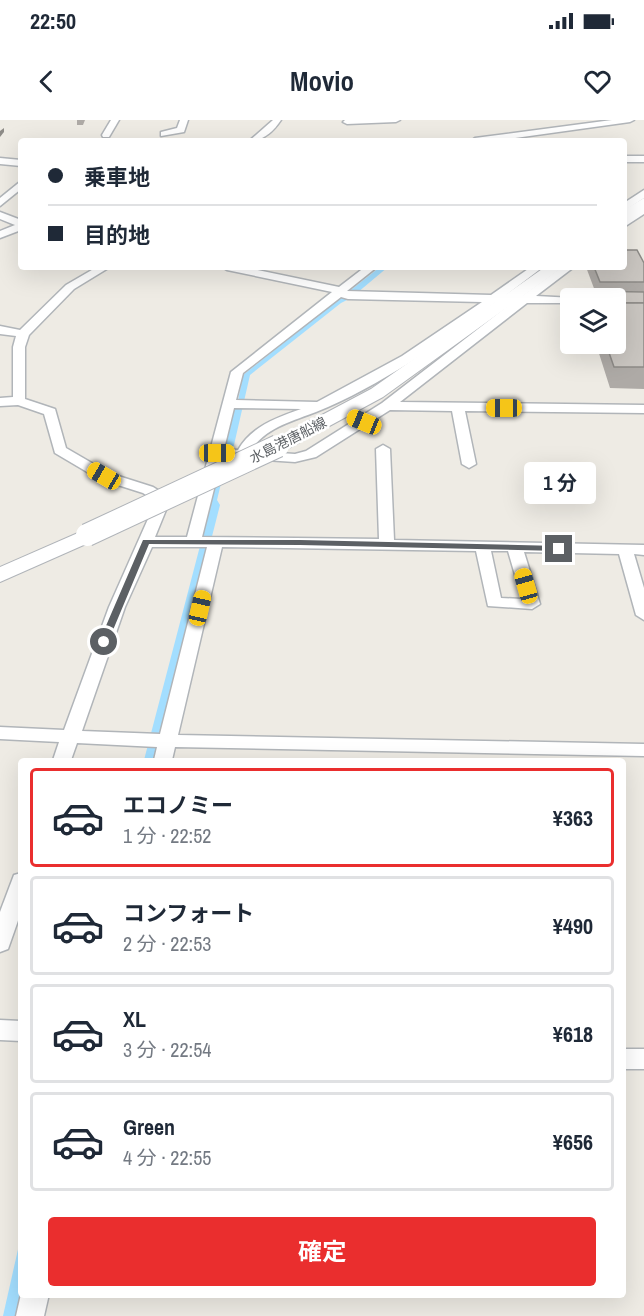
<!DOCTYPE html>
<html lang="ja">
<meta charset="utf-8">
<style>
:root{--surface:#fff;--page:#f2f2f3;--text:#1f2937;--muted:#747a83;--line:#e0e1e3;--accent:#ea2e2e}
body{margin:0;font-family:"Archivo Narrow","Noto Sans JP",sans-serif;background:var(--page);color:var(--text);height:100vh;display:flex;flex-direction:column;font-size:22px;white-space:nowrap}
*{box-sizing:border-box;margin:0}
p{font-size:20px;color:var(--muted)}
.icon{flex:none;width:33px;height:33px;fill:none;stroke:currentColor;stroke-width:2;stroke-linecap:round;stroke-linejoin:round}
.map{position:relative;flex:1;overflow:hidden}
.side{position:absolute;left:18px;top:638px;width:608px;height:540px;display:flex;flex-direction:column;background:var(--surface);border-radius:6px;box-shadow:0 6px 24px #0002}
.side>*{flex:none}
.hud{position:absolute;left:18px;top:18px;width:609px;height:132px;border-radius:6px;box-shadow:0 6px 24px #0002;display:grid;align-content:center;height:132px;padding:0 30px;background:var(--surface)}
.fabs{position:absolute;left:560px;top:168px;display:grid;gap:12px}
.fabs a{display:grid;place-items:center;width:66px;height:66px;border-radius:6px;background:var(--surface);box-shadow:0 6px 24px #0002;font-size:30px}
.end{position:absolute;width:27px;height:27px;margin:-14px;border:8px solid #5c6064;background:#fff;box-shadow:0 0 0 3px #fff}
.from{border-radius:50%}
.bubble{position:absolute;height:42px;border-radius:6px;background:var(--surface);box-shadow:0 6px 24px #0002;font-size:20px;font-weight:700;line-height:42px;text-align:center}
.car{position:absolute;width:18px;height:36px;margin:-18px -9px;border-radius:8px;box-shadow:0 0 4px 2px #0007;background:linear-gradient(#f5c518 24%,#345 0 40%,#f5c518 0 76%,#345 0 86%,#f5c518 0)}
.hud b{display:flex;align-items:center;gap:21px;height:57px;font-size:22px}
.hud b+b{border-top:2px solid var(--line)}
.hud i{width:15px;height:15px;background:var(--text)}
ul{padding:10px 0 0;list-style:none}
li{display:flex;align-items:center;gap:18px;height:99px;margin:0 12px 9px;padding:0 18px;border:3px solid var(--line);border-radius:6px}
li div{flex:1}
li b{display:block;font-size:22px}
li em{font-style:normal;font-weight:700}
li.on{border-color:var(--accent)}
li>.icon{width:54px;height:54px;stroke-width:1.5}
.primary-button{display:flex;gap:12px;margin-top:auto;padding:12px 30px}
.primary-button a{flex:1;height:69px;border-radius:6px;background:var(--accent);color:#fff;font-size:24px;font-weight:700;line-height:69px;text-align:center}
.status{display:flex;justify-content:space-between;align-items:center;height:42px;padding:0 30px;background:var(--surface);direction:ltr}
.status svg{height:16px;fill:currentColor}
header{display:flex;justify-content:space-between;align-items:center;height:78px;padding:0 30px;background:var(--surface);font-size:27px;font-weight:700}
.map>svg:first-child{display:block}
</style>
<div class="status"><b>22:50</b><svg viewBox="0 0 49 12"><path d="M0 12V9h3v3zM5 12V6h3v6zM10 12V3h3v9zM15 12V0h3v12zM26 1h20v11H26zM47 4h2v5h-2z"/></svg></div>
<header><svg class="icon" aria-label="back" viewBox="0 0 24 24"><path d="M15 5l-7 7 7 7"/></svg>Movio<svg class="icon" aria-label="heart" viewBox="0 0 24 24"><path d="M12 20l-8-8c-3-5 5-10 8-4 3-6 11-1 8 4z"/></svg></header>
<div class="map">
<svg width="644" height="1196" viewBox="0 0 644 1196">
<rect width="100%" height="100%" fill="#eeebe4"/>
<g fill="#a3deff">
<path d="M380 147H388L351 178 341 183 250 255 234 325 226 343 217 380 220 385 155 640H144L200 426 206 418 203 415 235 286 238 281 243 255Z"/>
<path d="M21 1116 20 1196H3Z"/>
</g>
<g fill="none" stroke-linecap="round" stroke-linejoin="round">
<g stroke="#b1b5b9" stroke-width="3">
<g id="minor">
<path d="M111 0H119L109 17H103L102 15Z"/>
<path d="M180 0H188L184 12 161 16V12L177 8Z"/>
<path d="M273 0H281C273 12 263 21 249 21Z"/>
<path d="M345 0H400L396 2 347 4 343 2Z"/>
<path d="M612 0H634L630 2 494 21H471L475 18Z"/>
<rect x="624" y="36" width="20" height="6"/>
<path d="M0 38 21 40V46L0 44Z"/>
<path d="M21 61V69L0 86V78Z"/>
<path d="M644 70V78L624 91V83Z"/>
<path d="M644 86V94L624 107V99Z"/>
<path d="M0 92 21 100V110L0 118V111L15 105 0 99Z"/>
<path d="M97 147H110L74 169 29 215 25 227V279L55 289 66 328 109 353 153 367 161 372 166 390 155 417H187L231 252 332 172 227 150 222 147H243L339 167 365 147H377L347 171 491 175 531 147H543L506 175 522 176 562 147H574L536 176 574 178H570V183H527L400 282 644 285V293L465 291 476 344 469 348 462 344 452 291 390 290 316 337 295 342 222 337 202 417 379 419 376 329 383 325 390 329 394 420 644 425V435L634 434 644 468V500L636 495 619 434 524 432 540 484 532 489 488 486 476 431 222 427 178 615 644 624V636L175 627 172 640H154L157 627 77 623 71 640H53L59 622 0 619V607L64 610 109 487 152 390 149 377 143 373 99 359 55 333 44 294 18 285 0 286V278L13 277V227L16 216 0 214V206L20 210 66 165ZM341 177 348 179 482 182 402 236 317 282 236 280 243 253ZM496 182H513L382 283 306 331 295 334 251 331C264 308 293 301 316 292 381 266 440 223 496 182ZM234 288 301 289C276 298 252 306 238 330L224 329ZM152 427H207L160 614 82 611 125 487ZM491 431H508L522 479 501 478Z"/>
<path d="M21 753V792L8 829 0 832V792L14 755Z"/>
<path d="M0 900 21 901V921L0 920Z"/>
<rect x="622" y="929" width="22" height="20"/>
<path d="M21 1174H49L44 1196H16Z"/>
</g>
</g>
<g stroke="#b0b4b9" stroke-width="2">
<g id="secondary">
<path d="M644 78V88L624 100V90Z"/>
<path d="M545 147H563L383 277 285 330H271L268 326 271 322 371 269Z"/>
<path d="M87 409 95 410 98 415 95 420 0 462V447Z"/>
</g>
</g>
<use href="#minor" fill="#fff" fill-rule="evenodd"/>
<use href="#secondary" fill="#fff" fill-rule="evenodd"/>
<g stroke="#b0b4b9" stroke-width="24" stroke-linecap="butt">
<path id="secondary-bridge" d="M87 415 278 326"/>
</g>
<use href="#secondary-bridge" stroke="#fff" stroke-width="22"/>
</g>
<g fill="#aeaaa6">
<path d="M77 0H85L83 5H77Z"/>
<path d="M644 143V269L610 268 596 224H615V178H586L587 171H595L586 147H624Z"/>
</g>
<path fill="#8d8b87" d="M4 8V12L0 17V11Z"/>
<g fill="#cac6c1" stroke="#8d8b87" stroke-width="1.5">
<path d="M624 130H637L644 143V162H600L594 147H624Z"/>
<path d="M587 171 644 172V183H615V178H589Z"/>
<path d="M615 183H644V247H614L606 224H615Z"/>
</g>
<path fill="#5c6064" d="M143 420H300L559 426 563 429 559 431 300 425 149 424 108 522 101 524 99 522Z"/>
<g text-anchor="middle" stroke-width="5" stroke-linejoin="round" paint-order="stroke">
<g font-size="14" fill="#5c6064" stroke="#fff">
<text transform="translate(288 320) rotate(-27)" y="5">水島港唐船線</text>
</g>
</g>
</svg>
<div class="fabs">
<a><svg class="icon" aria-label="layers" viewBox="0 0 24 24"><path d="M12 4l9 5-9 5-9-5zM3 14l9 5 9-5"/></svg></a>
</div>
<i class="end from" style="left:104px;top:522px"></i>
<i class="end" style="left:559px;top:429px"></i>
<div class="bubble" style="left:524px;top:342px;width:72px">1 分</div>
<i class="car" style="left:504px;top:288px;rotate:270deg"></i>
<i class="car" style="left:364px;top:302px;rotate:292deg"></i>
<i class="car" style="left:217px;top:333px;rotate:90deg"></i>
<i class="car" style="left:104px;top:356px;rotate:300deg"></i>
<i class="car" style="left:526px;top:466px;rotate:344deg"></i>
<i class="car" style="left:200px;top:488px;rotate:13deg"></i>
<div class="hud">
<b><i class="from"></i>乗車地</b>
<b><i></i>目的地</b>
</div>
<section class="side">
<ul>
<li class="on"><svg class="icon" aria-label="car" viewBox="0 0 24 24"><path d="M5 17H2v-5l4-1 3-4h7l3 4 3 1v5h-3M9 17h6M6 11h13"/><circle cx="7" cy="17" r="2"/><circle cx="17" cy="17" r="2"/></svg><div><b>エコノミー</b><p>1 分 · 22:52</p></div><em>¥363</em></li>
<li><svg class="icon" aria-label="car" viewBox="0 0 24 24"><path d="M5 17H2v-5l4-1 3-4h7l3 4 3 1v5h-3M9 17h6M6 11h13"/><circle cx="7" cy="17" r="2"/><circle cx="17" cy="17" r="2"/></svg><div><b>コンフォート</b><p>2 分 · 22:53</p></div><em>¥490</em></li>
<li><svg class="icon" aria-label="car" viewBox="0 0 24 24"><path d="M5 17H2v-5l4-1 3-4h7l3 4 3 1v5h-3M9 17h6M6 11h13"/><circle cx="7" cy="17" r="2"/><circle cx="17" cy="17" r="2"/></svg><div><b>XL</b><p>3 分 · 22:54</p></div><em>¥618</em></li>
<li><svg class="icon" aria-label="car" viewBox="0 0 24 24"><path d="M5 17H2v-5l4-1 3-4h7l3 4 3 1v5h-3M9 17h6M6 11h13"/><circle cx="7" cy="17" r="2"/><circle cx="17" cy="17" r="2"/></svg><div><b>Green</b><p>4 分 · 22:55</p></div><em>¥656</em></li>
</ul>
<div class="primary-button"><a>確定</a></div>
</section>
</div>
